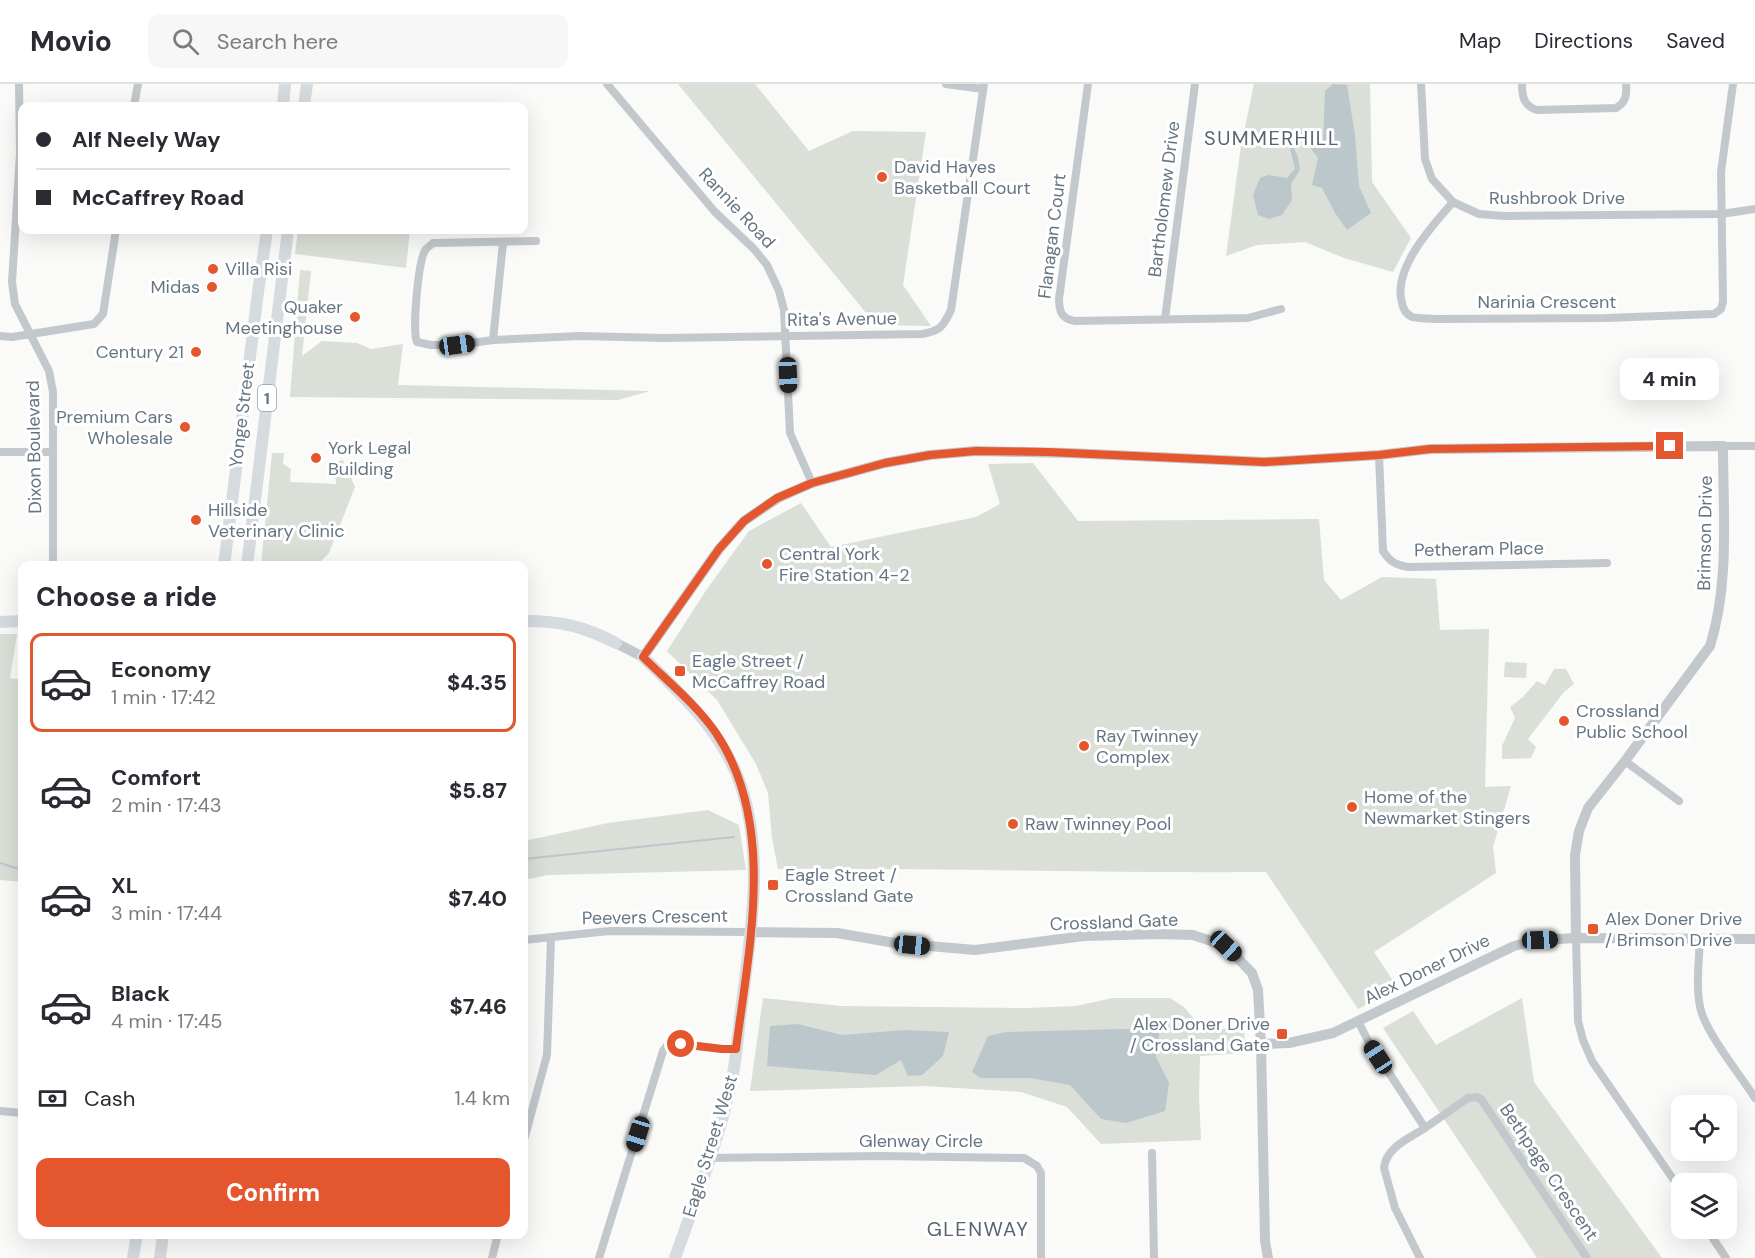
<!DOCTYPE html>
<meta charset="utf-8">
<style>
:root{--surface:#fff;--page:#f7f7f7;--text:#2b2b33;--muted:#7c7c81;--line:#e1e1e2;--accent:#e4572e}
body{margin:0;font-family:"DM Sans",sans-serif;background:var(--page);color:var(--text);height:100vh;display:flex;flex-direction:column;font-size:22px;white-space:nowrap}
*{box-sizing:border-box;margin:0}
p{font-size:20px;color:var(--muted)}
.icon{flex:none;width:33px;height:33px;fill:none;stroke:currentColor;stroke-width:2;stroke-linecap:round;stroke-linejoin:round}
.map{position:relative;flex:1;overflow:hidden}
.details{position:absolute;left:18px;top:477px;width:510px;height:678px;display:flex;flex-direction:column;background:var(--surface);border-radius:12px;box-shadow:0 6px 24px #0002}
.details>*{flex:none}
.top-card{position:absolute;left:18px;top:18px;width:510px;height:132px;border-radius:12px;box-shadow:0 6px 24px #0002;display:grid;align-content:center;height:132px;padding:0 18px;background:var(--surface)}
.controls{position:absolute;left:1671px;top:1011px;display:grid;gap:12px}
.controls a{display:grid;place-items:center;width:66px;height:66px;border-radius:12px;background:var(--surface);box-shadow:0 6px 24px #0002;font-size:30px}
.end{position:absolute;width:27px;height:27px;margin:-14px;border:8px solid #e4572e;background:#fff;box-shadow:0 0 0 3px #fff}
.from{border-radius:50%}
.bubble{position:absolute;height:42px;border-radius:12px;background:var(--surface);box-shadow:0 6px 24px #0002;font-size:20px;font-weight:700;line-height:42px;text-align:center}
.car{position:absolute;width:18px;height:36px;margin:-18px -9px;border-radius:8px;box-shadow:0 0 4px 2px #0007;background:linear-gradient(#222 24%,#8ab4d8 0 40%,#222 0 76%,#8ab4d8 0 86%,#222 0)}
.top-card b{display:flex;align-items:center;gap:21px;height:57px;font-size:22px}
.top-card b+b{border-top:2px solid var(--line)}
.top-card i{width:15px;height:15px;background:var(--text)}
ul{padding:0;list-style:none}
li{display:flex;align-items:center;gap:18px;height:99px;margin:0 12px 9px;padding:0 6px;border:3px solid transparent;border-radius:12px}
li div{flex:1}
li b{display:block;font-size:22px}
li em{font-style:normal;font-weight:700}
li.on{border-color:var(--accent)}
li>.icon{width:54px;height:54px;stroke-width:1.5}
h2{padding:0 18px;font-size:27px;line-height:72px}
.pay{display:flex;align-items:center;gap:15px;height:66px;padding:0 18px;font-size:22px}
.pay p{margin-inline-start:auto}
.primary-button{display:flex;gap:12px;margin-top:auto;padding:12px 18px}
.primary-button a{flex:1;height:69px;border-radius:12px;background:var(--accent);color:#fff;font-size:24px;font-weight:700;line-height:69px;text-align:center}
header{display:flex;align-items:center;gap:36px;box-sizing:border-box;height:84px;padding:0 30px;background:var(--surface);border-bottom:2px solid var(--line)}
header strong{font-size:28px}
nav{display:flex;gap:33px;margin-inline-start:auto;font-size:21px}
.search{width:420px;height:54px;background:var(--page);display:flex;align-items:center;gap:15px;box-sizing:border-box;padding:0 21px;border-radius:12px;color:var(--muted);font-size:22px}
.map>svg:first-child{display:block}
</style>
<header>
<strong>Movio</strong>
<div class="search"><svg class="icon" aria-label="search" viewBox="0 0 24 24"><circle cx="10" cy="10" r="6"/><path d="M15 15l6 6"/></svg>Search here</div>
<nav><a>Map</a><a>Directions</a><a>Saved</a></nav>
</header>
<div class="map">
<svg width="1755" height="1174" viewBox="0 0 1755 1174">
<rect width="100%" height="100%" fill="#fafaf8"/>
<g fill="#dadfd7">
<path d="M678 0H755L809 67 853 47 926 48 903 201 931 242 876 241Z"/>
<path d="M1254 0H1370L1372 98 1411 154 1393 188 1344 174 1305 158 1257 161 1226 172 1241 62Z"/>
<path d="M298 146H410L406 184 295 170Z"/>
<path d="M300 186 311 187 302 272 322 257 357 259 371 265 403 260 398 301 650 307 618 316 290 313Z"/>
<path d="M272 369H284L283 380 291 385 290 398 336 400 334 378 343 376 355 403 329 469 317 481H261Z"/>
<path d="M1033 379 1078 437 1319 435 1324 496 1341 516 1382 493 1436 495 1440 546 1489 545 1485 703 1511 702 1493 763 1496 789 1374 868 1397 903 1382 913 1358 925 1266 788C1103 789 941 784 778 785L772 754 768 709 756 680 717 616 667 567 707 505 749 447 801 419 831 463 976 433 1000 420 988 380Z"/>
<path d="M0 550H17L10 594 22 596V798L0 796Z"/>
<path d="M1505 578 1527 579 1526 594 1504 593Z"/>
<path d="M1554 585H1566L1574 600 1564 608 1528 655 1536 663 1531 674 1502 675V662L1515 634 1510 623 1523 613 1537 597 1545 601Z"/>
<path d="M708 726 739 741 746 786 548 791 524 796V757L608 739Z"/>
<path d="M763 914 841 922 1027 924 1076 922 1113 914H1170L1184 923 1194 935 1198 945 1202 948 1244 942 1245 969 1200 972 1199 1012 1201 1056 1101 1060 1067 1023 1021 1008 925 1002 750 1007Z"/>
<path d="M1522 914 1534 998 1662 1174H1537L1383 944 1413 927 1436 961Z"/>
</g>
<g fill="#bbc7cb">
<path d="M1333 0 1347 1 1355 51 1359 102 1371 129 1347 146 1335 129 1322 104 1312 101 1318 74 1301 51 1291 57 1298 73 1300 86 1291 100 1292 116 1282 131 1269 135 1258 131 1253 111 1260 94 1268 91 1287 94 1295 85 1287 52 1295 47 1307 48 1317 62 1323 59 1325 7Z"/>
<path d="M798 940 842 951 905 946 949 948 943 972 922 991 908 992 901 976 876 991 767 982 770 942Z"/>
<path d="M1160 944 1156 973 1169 999 1165 1027 1126 1039 1101 1035 1070 1001 1030 994H980L972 988 988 952 1006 948Z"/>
</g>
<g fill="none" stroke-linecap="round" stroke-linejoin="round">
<g stroke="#bbc7cb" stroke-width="2">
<path d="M524 775 734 753"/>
<path d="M0 779 22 786"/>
</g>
<g stroke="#c3c8cc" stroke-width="8">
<path d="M19 0 20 69 12 198 15 220 49 287 53 308V482"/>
<path d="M607 0 715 128 754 165 767 181 779 207 784 226 790 349 812 399"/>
<path d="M946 0 983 5"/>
<path d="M1088 0 1059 215C1059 228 1062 235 1075 237L1248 234 1281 225"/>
<path d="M1421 0 1425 75 1432 95 1453 118 1479 130 1504 132 1721 130 1755 125"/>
<path d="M1522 0C1522 13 1524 22 1537 26L1616 24C1626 18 1627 11 1626 0"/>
<path d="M134 22 138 0"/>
<path d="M1453 118C1432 142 1392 185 1402 219 1403 225 1406 230 1412 233 1419 235 1428 234 1436 235L1606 234 1714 230 1721 225 1723 218 1721 88 1733 0"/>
<path d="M536 157 433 159C431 161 428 163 426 165 418 175 412 248 417 258L431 261H457L493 256 580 252 663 254 922 250C940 247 943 243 951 226L984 0"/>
<path d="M1165 235 1195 0"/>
<path d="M0 252 12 253 94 240 103 230 116 146"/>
<path d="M493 256 503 159"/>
<path d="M1723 362H1755"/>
<path d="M0 368H52"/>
<path d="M1379 371 1383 467C1390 478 1396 481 1408 483L1607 479"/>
<path d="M1625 677 1679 717"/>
<path d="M1576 854 1578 937 1583 956 1592 977 1682 1108"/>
<path d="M1700 855C1699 876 1695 910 1702 930 1711 955 1740 991 1755 1014"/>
<path d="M524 856 609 847 751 848"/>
<path d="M1358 937 1367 955 1425 1044C1410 1054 1386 1063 1384 1084L1395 1124 1420 1174"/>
<path d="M0 1027 22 1029"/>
<path d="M1425 1044 1468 1014 1476 1013 1481 1015 1587 1174"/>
<path d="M524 1056 547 971 551 854"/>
<path d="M1152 1069 1154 1174"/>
<path d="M710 1074 881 1072 1024 1074 1037 1082 1041 1089V1174"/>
<path d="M1706 1144 1726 1174"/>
<path d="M492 1174 498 1150"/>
<path d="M599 1174 663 967 669 959 722 965H736"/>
</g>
<g stroke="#c3c8cc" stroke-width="10">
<path d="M616 559 643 573 719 465 744 437 778 414 812 399 885 379 930 371 976 367 1069 369 1264 378 1379 371 1430 365 1723 362C1723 428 1730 498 1710 562L1625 677 1588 724 1579 747 1575 771 1576 854"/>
<path d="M751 848 837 849 895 859 975 866 1084 852 1158 850 1193 851 1226 862 1252 889 1258 906 1261 960 1265 1157 1268 1174"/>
<path d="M1261 960 1289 959 1333 949 1514 862 1540 856 1576 854 1755 855"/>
</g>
<g stroke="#d6dbdf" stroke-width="12">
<path d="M524 537C561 537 583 542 616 559"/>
<path d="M0 538 22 537"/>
<path d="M643 573C683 612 723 648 741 702 764 771 751 848 742 919 738 946 737 974 731 1000 718 1059 695 1117 675 1174"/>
</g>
<g stroke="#d6dbdf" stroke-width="12">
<path d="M283 22 285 0"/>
<path d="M304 22 307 0"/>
<path d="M224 482 258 208 267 146"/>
<path d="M247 482 288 146"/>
<path d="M133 1174 137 1150"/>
<path d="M160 1174 163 1150"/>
</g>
</g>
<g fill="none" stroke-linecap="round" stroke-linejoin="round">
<path stroke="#e4572e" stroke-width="8" d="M681 960 722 965H736C749 863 777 740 716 649 696 620 667 597 643 573L719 465 744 437 777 414 812 399 885 379 930 371 976 367 1048 368 1264 378 1379 371 1430 365 1670 362"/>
</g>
<g fill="#e4572e" stroke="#fff" stroke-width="2">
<circle cx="882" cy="93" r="6"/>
<circle cx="213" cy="185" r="6"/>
<circle cx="212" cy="203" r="6"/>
<circle cx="355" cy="233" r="6"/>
<circle cx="196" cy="268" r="6"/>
<circle cx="185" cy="343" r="6"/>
<circle cx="316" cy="374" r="6"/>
<circle cx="196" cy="436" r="6"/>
<circle cx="767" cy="480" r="6"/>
<rect x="674" y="581" width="12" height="12" rx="3"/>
<circle cx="1564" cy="637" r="6"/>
<circle cx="1084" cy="662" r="6"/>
<circle cx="1352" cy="723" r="6"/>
<circle cx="1013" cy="740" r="6"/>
<rect x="767" y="795" width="12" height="12" rx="3"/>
<rect x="1587" y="839" width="12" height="12" rx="3"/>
<rect x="1276" y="944" width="12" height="12" rx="3"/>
</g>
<g text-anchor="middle" stroke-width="6" stroke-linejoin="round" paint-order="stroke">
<rect fill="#fff" stroke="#939fa8" stroke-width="1.5" x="258" y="301" width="18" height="26" rx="4.5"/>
<g font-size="16" font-weight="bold" fill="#657683">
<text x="267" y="320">1</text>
</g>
<g font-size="18" fill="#657683" stroke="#fff" text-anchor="start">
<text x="894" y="89">David Hayes<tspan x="894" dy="21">Basketball Court</tspan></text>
<text x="225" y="191">Villa Risi</text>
<text x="200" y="209" text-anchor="end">Midas</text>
<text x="343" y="229" text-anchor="end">Quaker<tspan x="343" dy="21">Meetinghouse</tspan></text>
<text x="184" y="274" text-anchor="end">Century 21</text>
<text x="173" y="339" text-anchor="end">Premium Cars<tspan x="173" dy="21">Wholesale</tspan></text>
<text x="328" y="370">York Legal<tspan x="328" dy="21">Building</tspan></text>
<text x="208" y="432">Hillside<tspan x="208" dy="21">Veterinary Clinic</tspan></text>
<text x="779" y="476">Central York<tspan x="779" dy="21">Fire Station 4-2</tspan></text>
<text x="692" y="583">Eagle Street /<tspan x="692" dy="21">McCaffrey Road</tspan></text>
<text x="1576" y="633">Crossland<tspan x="1576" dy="21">Public School</tspan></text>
<text x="1096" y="658">Ray Twinney<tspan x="1096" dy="21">Complex</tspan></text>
<text x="1364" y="719">Home of the<tspan x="1364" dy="21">Newmarket Stingers</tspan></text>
<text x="1025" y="746">Raw Twinney Pool</text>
<text x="785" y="797">Eagle Street /<tspan x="785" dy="21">Crossland Gate</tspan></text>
<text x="1605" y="841">Alex Doner Drive<tspan x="1605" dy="21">/ Brimson Drive</tspan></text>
<text x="1270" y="946" text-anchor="end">Alex Doner Drive<tspan x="1270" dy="21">/ Crossland Gate</tspan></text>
</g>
<g font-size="18" fill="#657683" stroke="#fff">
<text x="1557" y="120">Rushbrook Drive</text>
<text transform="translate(1164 115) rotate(-83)" y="6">Bartholomew Drive</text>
<text transform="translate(737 124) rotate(47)" y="6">Rannie Road</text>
<text transform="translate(1052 152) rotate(-83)" y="6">Flanagan Court</text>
<text x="1547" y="224">Narinia Crescent</text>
<text transform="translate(842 235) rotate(-1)" y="6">Rita's Avenue</text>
<text transform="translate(242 331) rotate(-83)" y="6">Yonge Street</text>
<text transform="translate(34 363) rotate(-91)" y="6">Dixon Boulevard</text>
<text transform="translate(1705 449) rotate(-89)" y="6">Brimson Drive</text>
<text transform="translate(1479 465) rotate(-1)" y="6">Petheram Place</text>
<text transform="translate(655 833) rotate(-1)" y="6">Peevers Crescent</text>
<text transform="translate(1114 838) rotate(-2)" y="6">Crossland Gate</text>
<text transform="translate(1427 885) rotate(-26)" y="6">Alex Doner Drive</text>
<text x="921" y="1063">Glenway Circle</text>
<text transform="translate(710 1062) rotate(-73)" y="6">Eagle Street West</text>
<text transform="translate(1549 1088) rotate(56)" y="6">Bethpage Crescent</text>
</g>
<g font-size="20" letter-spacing="1.5" fill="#57646e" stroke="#fff">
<text x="1272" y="61">SUMMERHILL</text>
<text x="978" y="1152">GLENWAY</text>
</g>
</g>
</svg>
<div class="controls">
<a><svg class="icon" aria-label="locate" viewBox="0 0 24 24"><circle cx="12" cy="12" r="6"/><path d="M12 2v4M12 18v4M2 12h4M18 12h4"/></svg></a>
<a><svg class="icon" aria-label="layers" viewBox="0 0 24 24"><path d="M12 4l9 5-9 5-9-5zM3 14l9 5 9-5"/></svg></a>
</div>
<i class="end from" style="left:681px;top:960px"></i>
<i class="end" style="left:1670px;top:362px"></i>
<div class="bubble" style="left:1620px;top:274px;width:99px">4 min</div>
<i class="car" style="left:457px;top:261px;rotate:82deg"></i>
<i class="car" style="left:788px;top:291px;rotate:178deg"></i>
<i class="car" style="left:1540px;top:856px;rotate:88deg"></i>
<i class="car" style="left:912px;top:861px;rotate:96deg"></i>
<i class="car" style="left:1226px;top:862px;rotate:133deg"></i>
<i class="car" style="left:1378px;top:973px;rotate:327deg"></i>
<i class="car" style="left:638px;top:1050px;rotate:197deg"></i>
<div class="top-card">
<b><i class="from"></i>Alf Neely Way</b>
<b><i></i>McCaffrey Road</b>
</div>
<section class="details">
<h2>Choose a ride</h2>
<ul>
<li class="on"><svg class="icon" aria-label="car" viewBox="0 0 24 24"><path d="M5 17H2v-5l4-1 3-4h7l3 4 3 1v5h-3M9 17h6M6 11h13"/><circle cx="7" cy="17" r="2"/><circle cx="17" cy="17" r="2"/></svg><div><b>Economy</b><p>1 min · 17:42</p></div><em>$4.35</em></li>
<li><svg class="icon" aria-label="car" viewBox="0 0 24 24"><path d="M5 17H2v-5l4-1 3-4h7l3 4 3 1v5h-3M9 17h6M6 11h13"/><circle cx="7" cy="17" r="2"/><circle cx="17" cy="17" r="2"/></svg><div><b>Comfort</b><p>2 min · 17:43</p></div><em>$5.87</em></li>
<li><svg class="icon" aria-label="car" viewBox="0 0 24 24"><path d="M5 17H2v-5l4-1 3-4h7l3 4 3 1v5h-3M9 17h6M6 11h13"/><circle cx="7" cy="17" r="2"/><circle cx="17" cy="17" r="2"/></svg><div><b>XL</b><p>3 min · 17:44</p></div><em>$7.40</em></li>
<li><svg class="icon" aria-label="car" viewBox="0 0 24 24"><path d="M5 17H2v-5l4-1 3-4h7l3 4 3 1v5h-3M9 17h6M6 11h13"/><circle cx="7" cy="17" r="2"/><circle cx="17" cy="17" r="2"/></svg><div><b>Black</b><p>4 min · 17:45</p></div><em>$7.46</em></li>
</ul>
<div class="pay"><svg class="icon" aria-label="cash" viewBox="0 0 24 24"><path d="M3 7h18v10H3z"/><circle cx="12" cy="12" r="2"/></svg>Cash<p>1.4 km</p></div>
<div class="primary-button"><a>Confirm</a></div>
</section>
</div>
